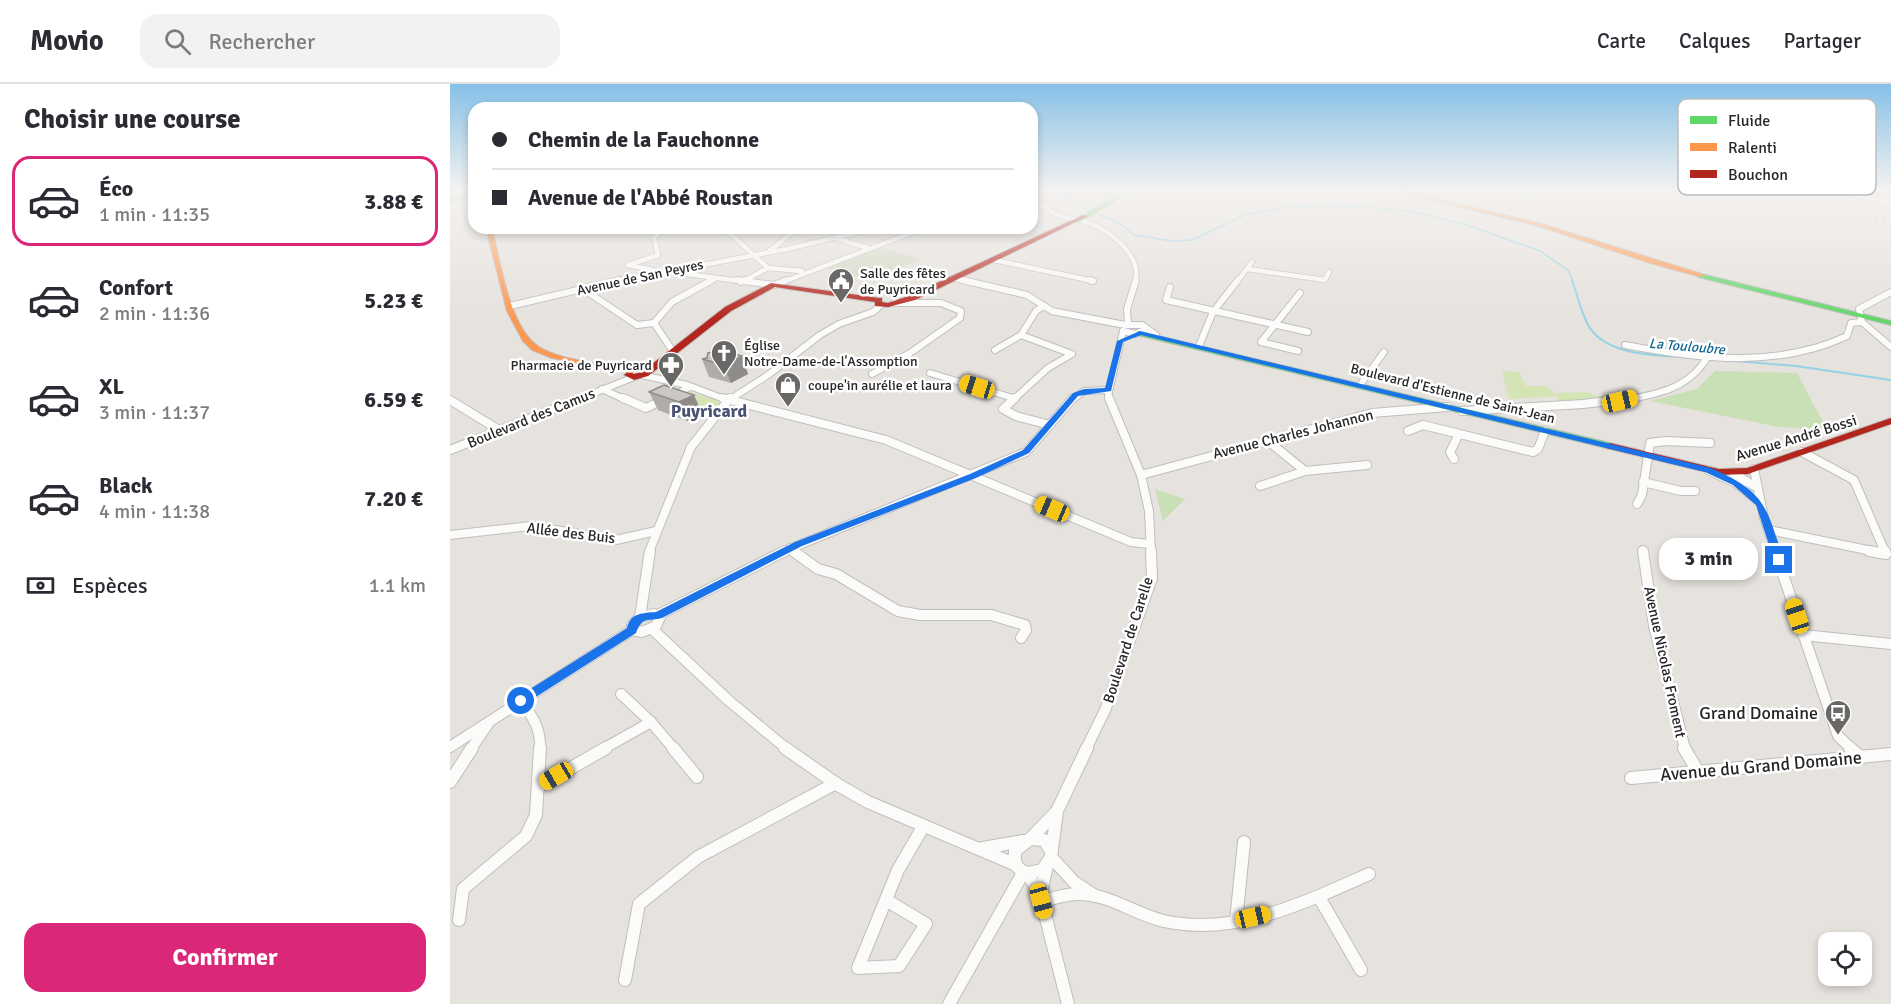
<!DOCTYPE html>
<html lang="fr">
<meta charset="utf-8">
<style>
:root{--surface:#fff;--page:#f2f2f3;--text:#2b2b33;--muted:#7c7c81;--line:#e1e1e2;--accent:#db2777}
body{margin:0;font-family:Signika,sans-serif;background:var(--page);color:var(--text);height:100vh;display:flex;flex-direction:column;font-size:22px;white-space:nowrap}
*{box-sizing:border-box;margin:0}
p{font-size:20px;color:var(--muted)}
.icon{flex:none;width:33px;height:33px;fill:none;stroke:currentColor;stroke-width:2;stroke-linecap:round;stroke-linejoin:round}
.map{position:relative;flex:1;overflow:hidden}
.details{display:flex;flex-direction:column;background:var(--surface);width:450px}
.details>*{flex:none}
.guide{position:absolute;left:18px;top:18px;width:570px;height:132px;border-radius:18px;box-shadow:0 3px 9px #0003;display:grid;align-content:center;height:132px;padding:0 24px;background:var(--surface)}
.controls{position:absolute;left:1368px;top:848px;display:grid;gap:12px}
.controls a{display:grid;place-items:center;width:54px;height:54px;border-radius:12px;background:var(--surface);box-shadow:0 3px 9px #0003;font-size:30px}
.end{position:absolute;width:27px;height:27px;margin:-14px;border:8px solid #1a73e8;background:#fff;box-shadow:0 0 0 3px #fff}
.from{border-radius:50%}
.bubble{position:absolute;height:42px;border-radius:18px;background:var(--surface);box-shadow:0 3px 9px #0003;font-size:20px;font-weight:800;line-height:42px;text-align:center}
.car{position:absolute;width:18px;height:36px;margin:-18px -9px;border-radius:8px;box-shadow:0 0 4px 2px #0007;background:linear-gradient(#f5c518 24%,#345 0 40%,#f5c518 0 76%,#345 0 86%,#f5c518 0)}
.guide b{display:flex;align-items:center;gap:21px;height:57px;font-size:22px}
.guide b+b{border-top:2px solid var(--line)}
.guide i{width:15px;height:15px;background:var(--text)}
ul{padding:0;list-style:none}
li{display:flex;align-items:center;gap:18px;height:90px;margin:0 12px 9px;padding:0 12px;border:3px solid transparent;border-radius:18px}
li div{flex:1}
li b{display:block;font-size:22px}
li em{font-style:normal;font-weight:800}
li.selected{border-color:var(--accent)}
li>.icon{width:54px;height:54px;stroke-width:1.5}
h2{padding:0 24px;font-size:27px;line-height:72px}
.pay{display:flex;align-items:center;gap:15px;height:66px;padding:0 24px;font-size:22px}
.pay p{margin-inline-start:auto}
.cta{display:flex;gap:12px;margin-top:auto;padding:12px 24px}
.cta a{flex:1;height:69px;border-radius:18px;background:var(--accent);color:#fff;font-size:24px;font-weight:800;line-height:69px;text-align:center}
header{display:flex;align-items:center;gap:36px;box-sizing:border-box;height:84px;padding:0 30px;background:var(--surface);border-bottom:2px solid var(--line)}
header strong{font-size:28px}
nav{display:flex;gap:33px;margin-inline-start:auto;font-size:21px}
.search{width:420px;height:54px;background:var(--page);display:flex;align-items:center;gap:15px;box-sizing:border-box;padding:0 21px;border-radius:18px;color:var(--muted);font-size:22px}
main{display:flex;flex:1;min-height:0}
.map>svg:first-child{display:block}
</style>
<header>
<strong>Movio</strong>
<div class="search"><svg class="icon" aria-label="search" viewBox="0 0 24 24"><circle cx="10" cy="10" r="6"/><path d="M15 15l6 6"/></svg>Rechercher</div>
<nav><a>Carte</a><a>Calques</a><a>Partager</a></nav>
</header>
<main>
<section class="details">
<h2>Choisir une course</h2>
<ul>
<li class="selected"><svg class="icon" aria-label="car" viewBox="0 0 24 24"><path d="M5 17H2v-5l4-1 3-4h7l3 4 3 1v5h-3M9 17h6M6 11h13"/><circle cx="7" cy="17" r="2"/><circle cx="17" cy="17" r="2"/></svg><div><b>Éco</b><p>1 min · 11:35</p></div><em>3.88 €</em></li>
<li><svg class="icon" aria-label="car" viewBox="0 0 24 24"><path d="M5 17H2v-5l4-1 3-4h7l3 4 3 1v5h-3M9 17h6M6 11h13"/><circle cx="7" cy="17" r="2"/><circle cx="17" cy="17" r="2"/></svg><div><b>Confort</b><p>2 min · 11:36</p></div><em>5.23 €</em></li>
<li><svg class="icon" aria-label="car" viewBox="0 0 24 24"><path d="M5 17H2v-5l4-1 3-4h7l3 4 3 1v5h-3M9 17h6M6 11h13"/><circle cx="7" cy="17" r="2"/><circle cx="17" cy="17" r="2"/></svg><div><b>XL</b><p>3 min · 11:37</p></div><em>6.59 €</em></li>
<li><svg class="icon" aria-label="car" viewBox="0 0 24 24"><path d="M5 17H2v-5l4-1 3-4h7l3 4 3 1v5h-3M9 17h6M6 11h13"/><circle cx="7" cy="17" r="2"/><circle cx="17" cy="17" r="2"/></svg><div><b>Black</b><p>4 min · 11:38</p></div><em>7.20 €</em></li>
</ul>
<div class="pay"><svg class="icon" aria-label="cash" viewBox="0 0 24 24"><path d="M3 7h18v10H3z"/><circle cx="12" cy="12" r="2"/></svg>Espèces<p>1.1 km</p></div>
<div class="cta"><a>Confirmer</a></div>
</section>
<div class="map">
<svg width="1441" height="920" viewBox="0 0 1441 920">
<rect width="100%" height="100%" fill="#e6e2dd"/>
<g fill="#c9e0b6">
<path d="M1265 287 1347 289 1377 346 1329 343 1200 317 1247 305Z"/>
<path d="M705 405 735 415 713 437Z"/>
</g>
<path fill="#d2dac5" d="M427 163 472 175 419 196 374 183Z"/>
<g fill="#d4e4b4">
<path d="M1052 287 1069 288 1076 302H1097L1104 309 1135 308 1159 315 1108 317V312L1059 315Z"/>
<path d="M236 307 277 319 260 332 231 321Z"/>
</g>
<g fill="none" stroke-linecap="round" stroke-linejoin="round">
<path stroke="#93d3e5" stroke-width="1.5" d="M604 106 631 123 671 140 684 151 722 157 742 156 797 130 838 123 900 122 959 127 1017 141 1090 167 1119 187 1123 198"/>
<g stroke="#93d3e5" stroke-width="2">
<path d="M1122 196C1127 210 1131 228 1138 241 1155 271 1202 271 1233 273"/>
<path d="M1273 276 1346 282 1441 296"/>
</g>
<g stroke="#c0bebe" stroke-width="6">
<g id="street-far4">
<path d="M1386 106 1441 120"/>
<path d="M0 110 10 112"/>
<path d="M582 115C591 121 601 128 611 132 620 136 630 135 639 139 660 147 693 172 685 198"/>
<path d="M274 144 318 184"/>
<path d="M386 154 417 164"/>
<path d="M319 167 348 144"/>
<path d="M544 176 643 197"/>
<path d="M797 185 875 196 879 188"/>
<path d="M203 186 178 181 208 171 204 153 217 144"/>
<path d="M221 188 298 198"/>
<path d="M503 194 519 198"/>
<path d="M163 198 337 165 426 144"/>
<path d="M259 198 265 195"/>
<path d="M292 198 318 184 352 187"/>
<path d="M333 198 474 144"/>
<path d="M787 198 802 178"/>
</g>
</g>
<g stroke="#c0bebe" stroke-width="8">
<g id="street-far3">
<path d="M286 196 324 201 337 196"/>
<path d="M512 196 577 211 602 227 675 241"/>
<path d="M639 196 643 197"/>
<path d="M291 198 295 196"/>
<path d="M720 203 716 216 858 248"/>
<path d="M133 205 187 241 204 239"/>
<path d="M1441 208 1409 225 1412 238 1441 263"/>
<path d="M60 222 170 196"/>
<path d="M678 240 677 225 686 196"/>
<path d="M676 241H692L706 251"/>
<path d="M673 247 685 250 695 246"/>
<path d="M1175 261C1249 275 1326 285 1397 252L1401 239 1412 238"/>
<path d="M749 262 763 228 788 196"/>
<path d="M545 266 571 251 586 227 592 223"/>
<path d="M848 267 811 258 850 209"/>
<path d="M224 269 204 239 222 218 262 196"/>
<path d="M480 289 563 314"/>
<path d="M422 290 460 269 510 234 511 227 491 219H445"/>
<path d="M192 291 237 301 277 316"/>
<path d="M910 301 934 268"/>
<path d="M152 305 176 316"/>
<path d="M127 316 184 293"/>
<path d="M214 316 240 303"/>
<path d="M279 316 318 291 370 251 389 240 423 228 431 221"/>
<path d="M563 316 598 284 622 270 571 251"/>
<path d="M622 316 634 307 658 306"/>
<path d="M659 316 658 312 673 247"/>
<path d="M1175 316C1209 310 1240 304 1258 272"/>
</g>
</g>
<g stroke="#c0bebe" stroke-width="10">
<g id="street-far2">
<path d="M173 314 196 324 217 314"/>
<path d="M273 314 436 356 681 458 699 460"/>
<path d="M565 314 553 325 566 332 600 341"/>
<path d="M659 314 691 391 699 427 701 468"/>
<path d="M0 316 49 346"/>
<path d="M1012 327 1133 320 1184 314"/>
<path d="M958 347 973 341 1083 368 1088 365 1095 347"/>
<path d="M818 357 855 387"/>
<path d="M0 366 131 314"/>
<path d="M1352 368 1404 396 1435 468"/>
<path d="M1004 375 1000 368 1009 350"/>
<path d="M1304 385 1314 434 1326 468"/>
<path d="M1258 386 1286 399 1308 417"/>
<path d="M1283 389 1306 403"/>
<path d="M691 391 922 329 997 323"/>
<path d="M1193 398 1231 407H1245"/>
<path d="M810 402 855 387 917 381"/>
<path d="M1187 420 1192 411 1200 359 1215 357 1260 359"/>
<path d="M1319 446 1427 468"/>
<path d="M0 451 81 442 166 456 206 447"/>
<path d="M340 464 345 468"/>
<path d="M199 468 241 363 280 314"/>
<path d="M332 468 576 368 623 314"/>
</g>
</g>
<g stroke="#c0bebe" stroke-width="12">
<g id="street-far1">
<path d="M343 467 368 485 386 490 448 527 470 531H541L575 541 576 546 571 554"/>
<path d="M1193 467 1204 542 1235 665"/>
<path d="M1325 467 1388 652 1402 665"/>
<path d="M1419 467 1436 470 1435 467"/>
<path d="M204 530 210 533 206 542 192 548 182 546V541L190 533Z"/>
<path d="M208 531 335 467"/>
<path d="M190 533 200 467"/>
<path d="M202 545 278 616 337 665"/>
<path d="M1353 551 1441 560"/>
<path d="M171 610 201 638"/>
<path d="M71 617C83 633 91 645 90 665"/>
<path d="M0 663 182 546"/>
<path d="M21 665 38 640"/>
<path d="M153 665 201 638 224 665"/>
<path d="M636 665 656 624 702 494 701 467"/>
</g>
</g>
<g stroke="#c0bebe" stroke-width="14">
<g id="street">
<path d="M223 664 247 693"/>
<path d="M335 664 388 701 418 718 564 780"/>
<path d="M1234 664 1247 686"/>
<path d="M1400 664 1411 674"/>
<path d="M1181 694 1441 670"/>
<path d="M0 698 22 664"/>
<path d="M88 703 156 664"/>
<path d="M580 755 607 727"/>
<path d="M533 764 573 757"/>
<path d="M601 767 594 756 580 755 565 767C564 779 566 786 578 789L592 786 601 773 607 727 637 664"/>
<path d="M601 773 624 798 645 812"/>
<path d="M578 790 590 811 618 920"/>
<path d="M590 811 597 782"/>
<path d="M869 813 911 886"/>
<path d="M436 816 476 840 449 882 408 884 448 786 473 743"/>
<path d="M591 817C603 815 615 810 627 810 658 809 684 830 714 837 784 853 856 818 919 790"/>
<path d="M9 836 13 805 76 752 86 731 90 664"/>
<path d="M786 837 794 758"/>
<path d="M175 896 189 820 248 773 386 699"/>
<path d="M499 920 573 789"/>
</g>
</g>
<g stroke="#c0bebe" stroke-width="2">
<g id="fast">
<path d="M24 106V110L0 118V114Z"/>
<path d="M667 106H673L665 117 630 138H626V136L661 115Z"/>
<path d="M1248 189 1441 237V241L1248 193Z"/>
<path d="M687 247 1160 359 1165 362 1160 365 687 251Z"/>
</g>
</g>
<g stroke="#c0bebe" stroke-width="2">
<g id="slow">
<path d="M938 106H947L1089 139 1255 191 1251 193 1200 179 1085 141Z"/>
<path d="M36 144H42C50 176 59 244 89 263 114 278 155 279 183 286V290L102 274 82 266 73 257 57 227Z"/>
</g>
</g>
<g stroke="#c0bebe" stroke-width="2">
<g id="jam">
<path d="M633 131 638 132 465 216 438 223 425 222V218L325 203 281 227 198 292 184 296 174 291 178 288 184 290 192 288 275 223 321 199 429 214H432V218L438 219 459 212Z"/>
<path d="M1441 334V340L1298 390 1269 391 1156 364 1155 362 1160 359 1269 385 1297 384Z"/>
</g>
</g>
<use href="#street-far4" stroke="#fbfbfa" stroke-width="4.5"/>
<use href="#street-far3" stroke="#fbfbfa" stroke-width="6"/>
<use href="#street-far2" stroke="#fbfbfa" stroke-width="8"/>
<use href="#street-far1" stroke="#fbfbfa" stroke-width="10"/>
<use href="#street" stroke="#fbfbfa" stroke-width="12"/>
<use href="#fast" fill="#63d668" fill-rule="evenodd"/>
<use href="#slow" fill="#ff974d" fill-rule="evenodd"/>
<use href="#jam" fill="#b3261e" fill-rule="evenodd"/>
<g stroke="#dcdcdd" stroke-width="3">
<path id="rail" d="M1287 106 1441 139"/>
</g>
<use href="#rail" stroke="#fff" stroke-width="1.5" stroke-dasharray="4.5" stroke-linecap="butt"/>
</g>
<g fill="#afaca9">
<path d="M275 268 276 270 292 272 298 290 281 299 259 293 252 275Z"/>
<path d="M214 301 252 329 237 337 208 326 199 308Z"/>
</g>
<g fill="#8e8c89">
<path d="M275 268 279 279 292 272 298 290 281 299 274 281V270Z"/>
<path d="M244 311 252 329 237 337 229 318Z"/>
</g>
<g fill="#cbc8c4" stroke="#8e8c89" stroke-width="1.5">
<path d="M268 267 275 268 274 270 281 269 292 272 274 281 252 275 257 274 258 269Z"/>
<path d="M214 301 244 311 229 318 199 308Z"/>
</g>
<linearGradient id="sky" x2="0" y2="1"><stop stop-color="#86c0e7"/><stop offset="0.45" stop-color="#f4f2f0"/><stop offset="1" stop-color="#f4f2f0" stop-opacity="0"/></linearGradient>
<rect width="1441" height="235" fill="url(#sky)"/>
<path fill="#1a73e8" d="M690 247 1261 384C1317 409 1315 421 1334 476L1329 479 1324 476 1306 421 1283 401 1255 388 691 251 673 258 661 307 628 312 579 369 526 394 352 462 212 534C195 538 193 532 186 549L75 620H66V614L177 544C180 529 193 529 206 528L345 458 520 390 573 366 623 309 634 305 655 304 667 257Z"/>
<defs>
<g id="civic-pin" transform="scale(1.35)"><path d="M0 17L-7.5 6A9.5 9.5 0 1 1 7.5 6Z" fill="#6a6867" stroke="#fff"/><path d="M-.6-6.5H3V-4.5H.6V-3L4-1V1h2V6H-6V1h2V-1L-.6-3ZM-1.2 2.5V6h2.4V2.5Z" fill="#fff"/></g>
<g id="church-pin" transform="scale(1.35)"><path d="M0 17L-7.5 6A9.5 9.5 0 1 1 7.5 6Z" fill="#6a6867" stroke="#fff"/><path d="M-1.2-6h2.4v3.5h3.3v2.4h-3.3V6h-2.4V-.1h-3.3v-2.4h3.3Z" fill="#fff"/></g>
<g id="pharmacy-pin" transform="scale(1.35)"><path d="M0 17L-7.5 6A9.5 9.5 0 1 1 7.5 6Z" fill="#6a6867" stroke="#fff"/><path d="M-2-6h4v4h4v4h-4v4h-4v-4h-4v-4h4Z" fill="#fff"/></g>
<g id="shop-pin" transform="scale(1.35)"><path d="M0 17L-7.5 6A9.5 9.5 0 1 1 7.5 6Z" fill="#6a6867" stroke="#fff"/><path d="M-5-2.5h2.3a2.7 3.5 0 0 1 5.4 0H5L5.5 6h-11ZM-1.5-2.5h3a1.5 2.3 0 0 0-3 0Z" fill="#fff"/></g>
<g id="bus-pin" transform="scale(1.35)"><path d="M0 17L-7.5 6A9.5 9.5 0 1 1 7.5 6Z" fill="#6a6867" stroke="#fff"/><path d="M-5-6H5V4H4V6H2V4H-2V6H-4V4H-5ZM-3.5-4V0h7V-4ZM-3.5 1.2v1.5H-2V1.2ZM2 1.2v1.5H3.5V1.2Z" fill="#fff"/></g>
</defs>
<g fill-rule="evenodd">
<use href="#civic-pin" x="391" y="197"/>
<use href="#church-pin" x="274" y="269"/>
<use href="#pharmacy-pin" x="221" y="281"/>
<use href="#shop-pin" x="338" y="301"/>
<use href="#bus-pin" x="1388" y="629"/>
</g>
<g text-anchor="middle" stroke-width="5" stroke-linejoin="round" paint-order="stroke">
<g font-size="14" fill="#272727" stroke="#fff" text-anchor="start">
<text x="410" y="194">Salle des fêtes<tspan x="410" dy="16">de Puyricard</tspan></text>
<text x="294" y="266">Église<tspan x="294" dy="16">Notre-Dame-de-l'Assomption</tspan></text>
<text x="202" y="286" text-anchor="end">Pharmacie de Puyricard</text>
<text x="358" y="306">coupe'in aurélie et laura</text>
</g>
<g font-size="14" fill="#272727" stroke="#fff">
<text transform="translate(190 193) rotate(-12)" y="5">Avenue de San Peyres</text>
<text transform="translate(1003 309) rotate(14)" y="5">Boulevard d'Estienne de Saint-Jean</text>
</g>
<g font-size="14" font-style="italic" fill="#126890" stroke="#fff">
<text transform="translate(1237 262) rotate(5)" y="5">La Touloubre</text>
</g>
<g font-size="15" fill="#272727" stroke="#fff">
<text transform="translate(81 334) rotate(-22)" y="5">Boulevard des Camus</text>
<text transform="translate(843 350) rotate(-14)" y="5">Avenue Charles Johannon</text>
<text transform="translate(1346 354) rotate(-17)" y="5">Avenue André Bossi</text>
<text transform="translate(121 449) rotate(7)" y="5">Allée des Buis</text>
<text transform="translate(678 556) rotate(-72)" y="5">Boulevard de Carelle</text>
<text transform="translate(1215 578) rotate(78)" y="5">Avenue Nicolas Froment</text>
</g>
<g font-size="18" font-weight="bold" fill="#4a5376" stroke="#fff">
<text x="259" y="333">Puyricard</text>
</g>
<g font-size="18" fill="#272727" stroke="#fff" text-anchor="end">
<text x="1368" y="635">Grand Domaine</text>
</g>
<g font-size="18" fill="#272727" stroke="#fff">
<text transform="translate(1311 682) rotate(-5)" y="6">Avenue du Grand Domaine</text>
</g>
</g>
<rect x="1228" y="15" width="198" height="96" rx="9" fill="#fff" stroke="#bebebe" stroke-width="1.5"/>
<rect x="1240" y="32" width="27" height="8" fill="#63d668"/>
<rect x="1240" y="59" width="27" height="8" fill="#ff974d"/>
<rect x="1240" y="86" width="27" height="8" fill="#b3261e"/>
<g font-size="16" fill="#272727">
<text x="1278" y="42">Fluide</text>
<text x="1278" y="69">Ralenti</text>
<text x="1278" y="96">Bouchon</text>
</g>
</svg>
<div class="controls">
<a><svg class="icon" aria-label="locate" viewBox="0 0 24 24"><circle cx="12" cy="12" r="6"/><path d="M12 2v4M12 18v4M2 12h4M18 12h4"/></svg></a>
</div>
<i class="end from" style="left:71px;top:617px"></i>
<i class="end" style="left:1329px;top:476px"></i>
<div class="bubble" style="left:1209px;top:454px;width:99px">3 min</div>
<i class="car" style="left:527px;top:303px;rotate:287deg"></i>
<i class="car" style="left:1170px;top:317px;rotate:77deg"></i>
<i class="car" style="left:602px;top:425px;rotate:293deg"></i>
<i class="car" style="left:1347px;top:532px;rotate:342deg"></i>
<i class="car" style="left:106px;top:692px;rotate:240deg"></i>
<i class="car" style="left:591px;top:817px;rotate:165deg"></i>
<i class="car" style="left:803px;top:833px;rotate:77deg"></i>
<div class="guide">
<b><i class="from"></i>Chemin de la Fauchonne</b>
<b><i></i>Avenue de l'Abbé Roustan</b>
</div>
</div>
</main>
